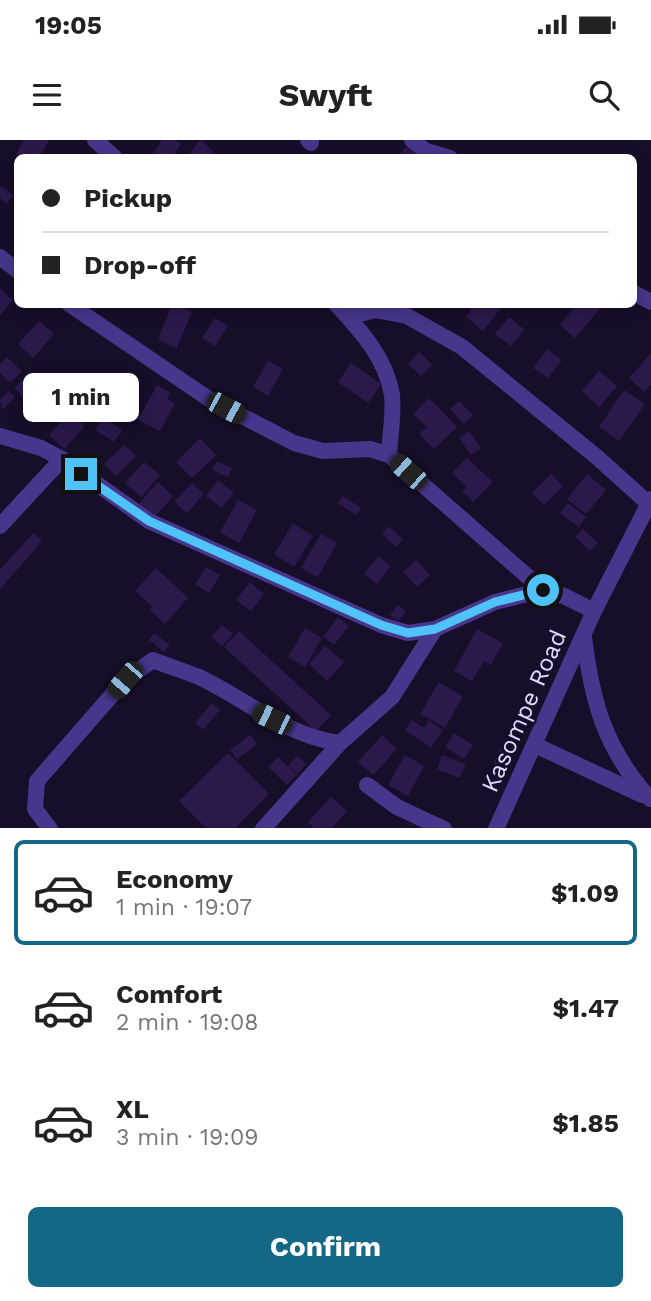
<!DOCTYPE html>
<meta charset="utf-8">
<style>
:root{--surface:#fff;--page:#f6f6f6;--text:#222;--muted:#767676;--line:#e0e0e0;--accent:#146885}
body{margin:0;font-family:"Work Sans",sans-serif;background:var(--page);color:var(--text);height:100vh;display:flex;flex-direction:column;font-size:26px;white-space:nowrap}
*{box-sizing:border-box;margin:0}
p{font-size:23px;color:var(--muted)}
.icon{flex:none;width:38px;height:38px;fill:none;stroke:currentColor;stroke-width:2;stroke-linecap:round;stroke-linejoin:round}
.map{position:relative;height:688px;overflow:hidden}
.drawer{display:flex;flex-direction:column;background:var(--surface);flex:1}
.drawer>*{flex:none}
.banner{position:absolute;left:14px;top:14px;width:623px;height:154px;border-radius:10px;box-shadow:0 4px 18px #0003;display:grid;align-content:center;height:154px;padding:0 28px;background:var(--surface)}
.end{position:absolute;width:32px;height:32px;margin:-16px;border:9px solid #4fc3f7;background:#111;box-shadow:0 0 0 4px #111}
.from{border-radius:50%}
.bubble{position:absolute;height:49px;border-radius:10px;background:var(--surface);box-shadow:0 4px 18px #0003;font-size:23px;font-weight:700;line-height:49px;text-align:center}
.car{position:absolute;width:21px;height:42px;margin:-21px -10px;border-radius:9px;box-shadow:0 0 5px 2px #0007;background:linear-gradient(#222 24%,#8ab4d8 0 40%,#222 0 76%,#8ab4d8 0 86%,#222 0)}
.banner b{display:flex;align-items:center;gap:24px;height:66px;font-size:26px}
.banner b+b{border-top:2px solid var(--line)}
.banner i{width:18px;height:18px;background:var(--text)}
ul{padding:12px 0 0;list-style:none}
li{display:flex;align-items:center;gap:21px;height:105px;margin:0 14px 10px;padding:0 14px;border:4px solid transparent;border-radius:10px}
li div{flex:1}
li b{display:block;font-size:26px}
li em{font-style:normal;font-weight:700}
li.current{border-color:var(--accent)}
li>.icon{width:63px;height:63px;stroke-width:1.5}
.primary-button{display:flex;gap:14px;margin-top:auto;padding:14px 28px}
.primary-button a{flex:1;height:80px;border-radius:10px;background:var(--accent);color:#fff;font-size:28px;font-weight:700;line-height:80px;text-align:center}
.status{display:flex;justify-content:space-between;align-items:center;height:49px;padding:0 35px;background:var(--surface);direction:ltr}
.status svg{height:19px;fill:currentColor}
header{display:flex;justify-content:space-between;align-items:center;height:91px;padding:0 28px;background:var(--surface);font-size:32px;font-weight:700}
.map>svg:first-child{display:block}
</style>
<div class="status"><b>19:05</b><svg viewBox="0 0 49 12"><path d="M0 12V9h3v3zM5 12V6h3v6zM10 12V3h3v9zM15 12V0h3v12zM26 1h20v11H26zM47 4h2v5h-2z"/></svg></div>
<header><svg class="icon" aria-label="menu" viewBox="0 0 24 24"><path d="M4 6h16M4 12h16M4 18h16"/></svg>Swyft<svg class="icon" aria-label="search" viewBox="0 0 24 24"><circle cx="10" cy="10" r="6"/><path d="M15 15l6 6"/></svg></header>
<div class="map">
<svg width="651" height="689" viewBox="0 0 651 689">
<rect width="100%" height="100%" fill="#170e2a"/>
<g fill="#2b194c">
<path d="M24 0H49L39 18H23L16 14Z"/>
<path d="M162 0H175L181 4 172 18H150Z"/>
<path d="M201 0 220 18H185Z"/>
<path d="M410 3 426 18H396Z"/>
<path d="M0 46 13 55 7 64 0 58Z"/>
<path d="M0 149 13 160 0 175Z"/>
<path d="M172 164 192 172 177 208 158 200Z"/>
<path d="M475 164H504L483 191 466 177Z"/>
<path d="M577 164 602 166 575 198 560 185Z"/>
<path d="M509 177 524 189 511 206 495 194Z"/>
<path d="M215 178 228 186 215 206 202 198Z"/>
<path d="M39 181 54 194 33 218 18 204Z"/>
<path d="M547 209 562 220 548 238 533 228Z"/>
<path d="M419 212 432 225 421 236 408 224Z"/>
<path d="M651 213V244L644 252 629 238Z"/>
<path d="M7 217 22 231 10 243 0 233V224Z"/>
<path d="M268 221 283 229 268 256 253 247Z"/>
<path d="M351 223 381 244 368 263 338 242Z"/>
<path d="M599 231 617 246 599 267 582 251Z"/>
<path d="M28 235 44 252 31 265 14 248Z"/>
<path d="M64 242 78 255 70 265 55 252Z"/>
<path d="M157 245 170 252 167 259 175 263 160 291 138 280Z"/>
<path d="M624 250 645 264 619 301 599 287Z"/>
<path d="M9 251 15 257 2 270 0 260Z"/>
<path d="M429 258 457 287 434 309 419 294 427 287 413 274Z"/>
<path d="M47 260 59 271 50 281 38 270Z"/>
<path d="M459 261 473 275 464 284 450 269Z"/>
<path d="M70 272 85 286 64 309 49 295Z"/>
<path d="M103 278 122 290 114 302 95 290Z"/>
<path d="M469 291 481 308 471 315 459 298Z"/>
<path d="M200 298 216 315 192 338 176 322Z"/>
<path d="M124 305 136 316 116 336 104 324Z"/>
<path d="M467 318 493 342 473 362 462 351 466 347 452 333Z"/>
<path d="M217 321 232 328 228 337 212 330Z"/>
<path d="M144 322 160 335 141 357 125 343Z"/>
<path d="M551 334 563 346 544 365 532 353Z"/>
<path d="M587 334 606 350 586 374 567 359Z"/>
<path d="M218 340 234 353 222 368 206 356Z"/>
<path d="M158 342 173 356 153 379 137 366Z"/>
<path d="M192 343 204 354 187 373 174 362Z"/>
<path d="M343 356 361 368 356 375 338 363Z"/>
<path d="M238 360 257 370 239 403 220 392Z"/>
<path d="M568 363 586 377 579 387 560 373Z"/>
<path d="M293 383 313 396 294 427 274 414Z"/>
<path d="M389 386 403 399 396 407 382 394Z"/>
<path d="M583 389 598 403 590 411 575 397Z"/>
<path d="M33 393 42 401 0 449V430Z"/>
<path d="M321 394 337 403 318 437 301 428Z"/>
<path d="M378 416 391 426 377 444 364 434Z"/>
<path d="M416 420 430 435 417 447 403 432Z"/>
<path d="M206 427 220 435 209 453 195 444Z"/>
<path d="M156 428 188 458 165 484 150 470 152 466 135 451Z"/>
<path d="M250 442 264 454 251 471 236 460Z"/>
<path d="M398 465 406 471 398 481 390 475Z"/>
<path d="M338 477 349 486 334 505 323 497Z"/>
<path d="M222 485 233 494 222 506 211 497Z"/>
<path d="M305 488 322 498 305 527 288 517Z"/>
<path d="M477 489 503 503 491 525 484 521 472 541 454 531Z"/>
<path d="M239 491 331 575 316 591 224 507Z"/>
<path d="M154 493 170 505 164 512 149 500Z"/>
<path d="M325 506 344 522 327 541 309 524Z"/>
<path d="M439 542 463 556 445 588 420 574Z"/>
<path d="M212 563 220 570 203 590 195 583Z"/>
<path d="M412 580 424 588 429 581 443 590 431 608 405 590Z"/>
<path d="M454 593 473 605 464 619 445 607Z"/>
<path d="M250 595 257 604 237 619 230 610Z"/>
<path d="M382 595 397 609 373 635 358 622Z"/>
<path d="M501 608 512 614 501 638 490 633Z"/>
<path d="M228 613 269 654 234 689H207L179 661Z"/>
<path d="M405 615 424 626 408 656 388 645Z"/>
<path d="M442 615 466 624 460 638 437 629Z"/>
<path d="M297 616 306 624 298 634 288 626Z"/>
<path d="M278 617 297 635 287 645 268 627Z"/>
<path d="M331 657 347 671 331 689H315L308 682Z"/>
</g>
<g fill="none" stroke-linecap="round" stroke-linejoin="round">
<g stroke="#47368c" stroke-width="16">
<path d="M95 0 115 18"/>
<path d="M308 0 311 3"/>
<path d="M412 0 426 11 450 18"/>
<path d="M0 117 18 131"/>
<path d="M634 153 651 162"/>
<path d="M69 164 209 259 294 303 323 311 370 309 389 315 543 450"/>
<path d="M336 164C361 191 386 218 392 255 394 274 390 296 389 315"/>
<path d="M348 177 375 170 407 176 462 207 598 318 649 364"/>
<path d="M0 296 41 308 62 319 149 381 381 485 408 493 435 489 495 462 543 450 564 456 594 471"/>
<path d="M0 386 62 319"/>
<path d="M584 497C592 562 605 609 650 659"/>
<path d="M535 605 642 655"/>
<path d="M367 645 397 667 444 689"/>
<path d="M50 689 35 669 37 641 125 540 153 520C168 526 184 531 199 537 246 559 286 596 340 603"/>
<path d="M263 689 340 603 392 557 435 489"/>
<path d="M496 689 594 471 651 359"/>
</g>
</g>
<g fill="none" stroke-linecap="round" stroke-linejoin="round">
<path stroke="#4fc3f7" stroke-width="9" d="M81 334 149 381 381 485 408 493 435 489 495 462 543 450"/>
</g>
<g text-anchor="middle" stroke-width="5" stroke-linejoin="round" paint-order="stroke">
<g font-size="24" fill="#e2d7ff" stroke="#170e2a">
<text transform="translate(524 571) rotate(-66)" y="8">Kasompe Road</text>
</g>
</g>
</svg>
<i class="end from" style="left:543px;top:450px"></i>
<i class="end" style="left:81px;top:334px"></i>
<div class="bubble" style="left:23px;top:233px;width:116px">1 min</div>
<i class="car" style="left:226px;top:268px;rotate:118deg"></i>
<i class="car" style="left:408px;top:332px;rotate:312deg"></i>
<i class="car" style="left:125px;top:540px;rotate:221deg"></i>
<i class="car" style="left:272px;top:579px;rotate:296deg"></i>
<div class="banner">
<b><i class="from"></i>Pickup</b>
<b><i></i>Drop-off</b>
</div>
</div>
<section class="drawer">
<ul>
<li class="current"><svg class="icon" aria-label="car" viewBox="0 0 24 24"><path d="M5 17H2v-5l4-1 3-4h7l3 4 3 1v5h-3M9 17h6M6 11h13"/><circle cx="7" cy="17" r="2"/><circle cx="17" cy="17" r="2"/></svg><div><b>Economy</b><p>1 min · 19:07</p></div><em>$1.09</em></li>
<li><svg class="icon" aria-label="car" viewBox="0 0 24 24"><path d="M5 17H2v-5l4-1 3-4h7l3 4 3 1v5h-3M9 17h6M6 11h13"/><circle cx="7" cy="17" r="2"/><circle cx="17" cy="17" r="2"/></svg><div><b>Comfort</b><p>2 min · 19:08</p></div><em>$1.47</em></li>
<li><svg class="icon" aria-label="car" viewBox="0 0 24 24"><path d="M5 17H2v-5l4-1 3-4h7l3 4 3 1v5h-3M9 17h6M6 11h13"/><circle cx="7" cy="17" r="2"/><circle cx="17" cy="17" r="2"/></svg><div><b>XL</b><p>3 min · 19:09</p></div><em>$1.85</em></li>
</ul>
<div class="primary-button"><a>Confirm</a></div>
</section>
